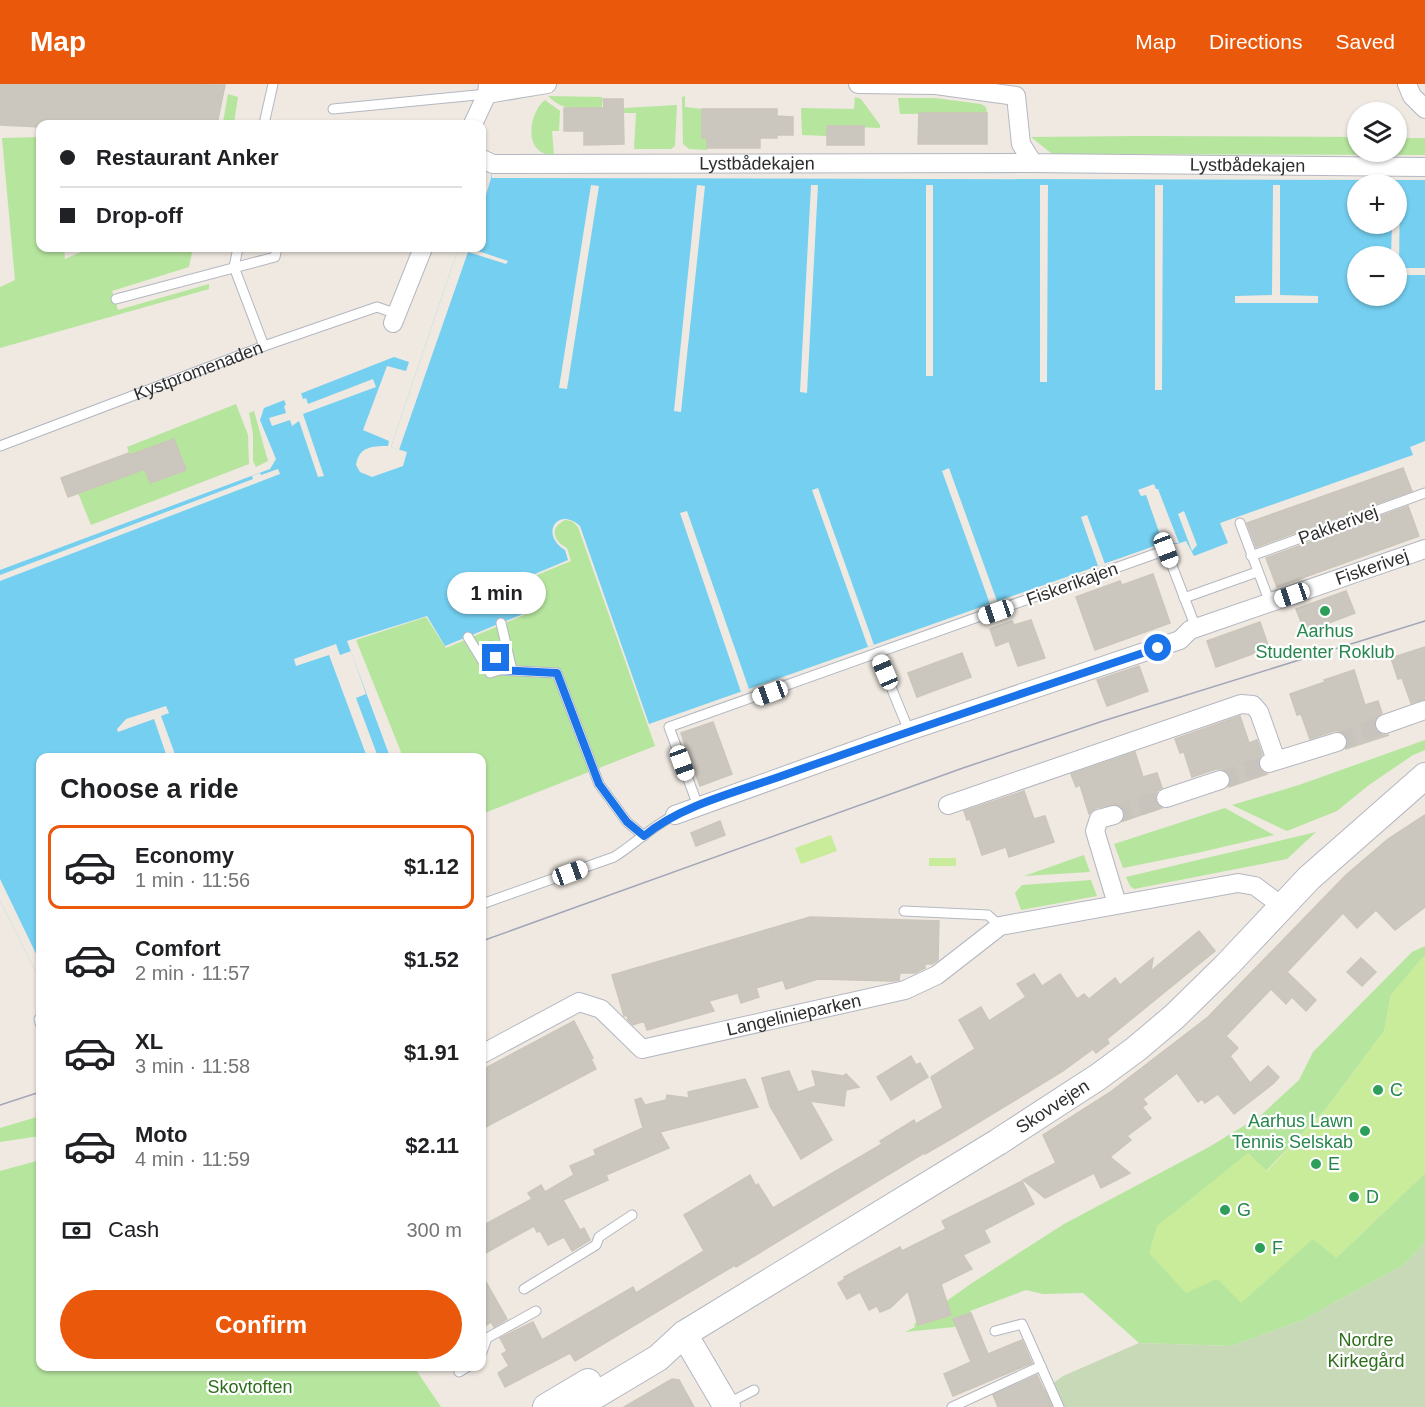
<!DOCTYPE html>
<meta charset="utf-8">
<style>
:root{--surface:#fff;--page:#f2f2f2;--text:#202124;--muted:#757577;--line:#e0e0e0;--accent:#ea580c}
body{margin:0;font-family:Helvetica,sans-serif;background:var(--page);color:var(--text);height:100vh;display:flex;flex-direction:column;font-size:22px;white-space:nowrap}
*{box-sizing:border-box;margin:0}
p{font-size:20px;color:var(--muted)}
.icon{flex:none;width:33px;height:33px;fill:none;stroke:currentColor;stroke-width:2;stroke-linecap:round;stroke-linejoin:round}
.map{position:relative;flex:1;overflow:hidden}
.sheet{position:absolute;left:36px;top:669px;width:450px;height:618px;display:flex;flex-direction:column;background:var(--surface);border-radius:12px;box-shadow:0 2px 4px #0004}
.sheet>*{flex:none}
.hud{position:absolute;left:36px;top:36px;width:450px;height:132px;border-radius:12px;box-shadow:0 2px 4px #0004;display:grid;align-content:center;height:132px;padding:0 24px;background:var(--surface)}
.controls{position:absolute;left:1347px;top:18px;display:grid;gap:12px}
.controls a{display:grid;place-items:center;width:60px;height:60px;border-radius:50%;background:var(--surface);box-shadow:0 2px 4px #0004;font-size:30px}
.end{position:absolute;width:27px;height:27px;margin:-14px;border:8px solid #1a73e8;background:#fff;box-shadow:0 0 0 3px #fff}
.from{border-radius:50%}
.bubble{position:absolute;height:42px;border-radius:21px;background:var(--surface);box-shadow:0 2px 4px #0004;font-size:20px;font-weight:700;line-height:42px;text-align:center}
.car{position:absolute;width:18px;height:36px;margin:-18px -9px;border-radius:8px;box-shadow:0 0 4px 2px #0007;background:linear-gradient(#fff 24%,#345 0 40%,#fff 0 76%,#345 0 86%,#fff 0)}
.hud b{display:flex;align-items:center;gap:21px;height:57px;font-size:22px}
.hud b+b{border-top:2px solid var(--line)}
.hud i{width:15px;height:15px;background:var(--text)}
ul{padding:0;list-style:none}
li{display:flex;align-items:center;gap:18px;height:84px;margin:0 12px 9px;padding:0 12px;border:3px solid transparent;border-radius:12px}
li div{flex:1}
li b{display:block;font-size:22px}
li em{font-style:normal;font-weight:700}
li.on{border-color:var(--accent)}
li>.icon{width:54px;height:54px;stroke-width:1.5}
h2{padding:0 24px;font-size:27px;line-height:72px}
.pay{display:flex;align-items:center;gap:15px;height:66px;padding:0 24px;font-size:22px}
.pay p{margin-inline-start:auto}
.action{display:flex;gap:12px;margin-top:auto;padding:12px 24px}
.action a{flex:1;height:69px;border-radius:36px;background:var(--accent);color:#fff;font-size:24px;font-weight:700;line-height:69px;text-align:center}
header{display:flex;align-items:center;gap:36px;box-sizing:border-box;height:84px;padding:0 30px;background:var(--accent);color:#fff}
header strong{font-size:28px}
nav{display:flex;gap:33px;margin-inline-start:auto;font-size:21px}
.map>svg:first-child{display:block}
</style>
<header>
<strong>Map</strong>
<nav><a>Map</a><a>Directions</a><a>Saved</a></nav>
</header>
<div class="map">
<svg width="1425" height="1323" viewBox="0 0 1425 1323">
<rect width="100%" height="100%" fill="#efe9e1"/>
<g fill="#b6e59e">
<path d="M228 10 238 13 234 39 223 38Z"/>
<path d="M548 12 602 13V24C580 24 564 29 548 12Z"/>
<path d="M685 12V23L702 25V54H707V66L689 65 683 60 682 13Z"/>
<path d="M855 13 861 15 880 41V44L827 42V52L802 51 801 24 854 25Z"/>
<path d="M898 14H935L981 20 986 23 987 29 900 30Z"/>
<path d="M545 16 560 27 559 47H552L554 71C522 71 529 28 545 16Z"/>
<path d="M677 21 675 62 671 65H634L636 29H623V24Z"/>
<path d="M1140 52 1357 53 1358 68H1396L1397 54H1425V71L1052 70 1031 53Z"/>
<path d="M40 53V164H64L65 175 90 164H193L189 183 112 207 118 226 209 200V205L0 264V203L15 196 2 54Z"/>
<path d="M236 320 248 351 249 380 91 441 78 409 136 388 127 363Z"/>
<path d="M254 327 268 377 256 383 253 377V350L249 329Z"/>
<path d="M565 436 572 437 578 443 655 662 482 730V674L403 673 356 556 426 533 446 564 524 531 520 498 571 477 567 464C553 457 549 444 565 436Z"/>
<path d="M1425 656V666L1413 671 1369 701 1337 727 1287 747 1232 721 1299 701Z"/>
<path d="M1225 724 1274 751 1197 769 1123 784 1114 760Z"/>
<path d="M1316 748 1287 775 1134 805 1130 802 1126 793Z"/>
<path d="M1084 771 1090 788 1024 792Z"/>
<path d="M1091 796 1097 812 1021 826 1015 809 1022 801Z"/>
<path d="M1425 862V871L1391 911 1384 947 1326 1025 1266 1087 1248 1069 1217 1195 1315 1153 1337 1173 1425 1089V1158L1405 1180 1303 1236 1232 1262 1139 1259 1083 1209 1043 1210 1026 1206 970 1227 972 1236 954 1243 905 1248 915 1243 914 1240 972 1199 1064 1140 1209 1063 1260 1032 1299 996 1313 968 1412 868Z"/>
<path d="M40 1032V1052L0 1058V1044Z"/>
<path d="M40 1076V1282L414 1283 441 1323H0V1087Z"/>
</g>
<path fill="#c8d9b8" d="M1425 1158V1323H1020L1063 1292 1139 1259 1232 1262 1303 1236 1405 1180Z"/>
<g fill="#c9ec9a">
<path d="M831 751 837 767 801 780 795 764Z"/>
<rect x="929" y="774" width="27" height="8"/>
<path d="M1425 871V1089L1336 1174 1313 1155 1241 1219 1217 1195 1186 1209 1149 1169 1157 1142 1248 1069 1267 1087 1326 1025 1384 947 1391 911Z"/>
</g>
<path fill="#75cff0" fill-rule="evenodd" d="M492 88 1425 90V357L1410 363 1413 371 1220 439 1228 459 1194 472 1186 457 1177 460 1163 459 649 640 580 442C558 422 539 450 565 466L568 476 518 497 523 530 445 562 427 532 347 557 390 673 40 674V896L0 817V486L270 385 276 375 260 336 264 324 394 273 409 278 406 287 387 282 363 346 389 357 388 362C371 362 359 363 356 381L360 388 372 393 403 382 407 368 391 363 458 165 467 168 469 164H482V125L491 94ZM1358 100H1396V140H1358ZM1358 172H1396V212H1358Z"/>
<g fill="#efe9e1">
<path d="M492 88 1425 90V96L492 94Z"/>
<path d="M591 101 599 102 567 305 559 304Z"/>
<path d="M697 101 705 102 681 328 674 327Z"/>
<path d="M811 101H818L807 309 800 308Z"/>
<rect x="926" y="101" width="7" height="191"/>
<path d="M1040 101H1048L1047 298H1040Z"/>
<path d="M1155 101H1163L1162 306H1155Z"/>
<path d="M1273 101H1280V211L1318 212V219H1235V212L1272 211Z"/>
<path d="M1397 101H1400L1399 184H1425V191H1397L1396 172H1391L1392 140H1396Z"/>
<path d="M469 164 508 177 506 180 468 168 399 366 391 363 458 165 467 168Z"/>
<path d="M373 295 376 303 303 330 324 392 318 393 299 337 292 342 290 336 272 342 269 334 286 329 284 322 286 321 283 313 300 306 303 315 306 314 308 320Z"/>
<path d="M949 384 997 517 990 520 942 387Z"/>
<path d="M278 385 280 390 0 497V491L253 395 252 392 260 389 261 391Z"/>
<path d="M1154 400 1156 405H1158L1179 459H1163L1146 411 1141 412 1138 406Z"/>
<path d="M818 404 874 561 868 563 812 406Z"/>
<path d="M687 427 749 605 741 608 680 429Z"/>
<path d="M1184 427 1197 461 1192 467 1178 430Z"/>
<path d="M1087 431 1105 480 1098 482 1081 433Z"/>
<path d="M336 560 340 571 351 567 366 610 356 614 378 673H367L329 571 296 582 294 575Z"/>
<path d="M166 622 169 629 161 632 176 673H167L154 635 118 648 117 645 126 635Z"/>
<path d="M0 795 40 878V896L0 817Z"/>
</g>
<g fill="#cbc7bf" stroke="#cbc5ba" stroke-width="1.5">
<path d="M0 0H89L225 1 217 40H40V43L0 41Z"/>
<path d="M603 15H623L624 60 584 61V47H564V24H604Z"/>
<path d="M702 25H777V32L793 33V51H777V54H760V64H707V54H702Z"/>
<path d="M919 29H987V60H918Z"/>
<rect x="827" y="42" width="37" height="19"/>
<path d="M174 355 186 386 150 399 145 385 68 413 61 394 129 369 130 371Z"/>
<path d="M1403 384 1412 407 1256 463 1247 439Z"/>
<path d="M1408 422 1419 452 1277 503 1266 474Z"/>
<path d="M1153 490 1170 539 1095 566 1076 513 1120 497 1122 501Z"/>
<path d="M1346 507 1355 529 1305 548 1296 525Z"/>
<path d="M1031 536 1045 574 1018 582 1009 557 996 562 990 545 1012 537 1014 541Z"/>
<path d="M1260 538 1269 564 1216 583 1207 557Z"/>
<path d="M1425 563V615L1411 619 1402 594 1398 595 1391 574Z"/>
<path d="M962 569 971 593 917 613 908 589Z"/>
<path d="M1139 582 1148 607 1107 622 1097 596Z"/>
<path d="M1354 586 1365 621 1378 617 1382 629 1374 637 1375 644 1382 651H1389L1346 665 1348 654 1340 647H1334L1310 655 1301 630 1297 631 1290 610 1325 598 1324 596Z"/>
<path d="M1240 632 1249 659 1257 656 1262 670 1258 676V682L1261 687 1267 690 1229 703 1230 692 1223 685H1216L1192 693 1184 668 1180 669 1175 655Z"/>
<path d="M713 638 732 690 700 702 681 649Z"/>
<path d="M1135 668 1143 693 1157 689 1162 704 1157 707 1155 717 1162 724 1123 737 1125 728 1122 723 1116 720 1096 724 1089 730 1080 701 1076 703 1071 690Z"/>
<path d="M1024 707 1034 735 1045 732 1054 758 1009 773 1006 763 982 771 970 735 967 736 964 727Z"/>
<path d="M1425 731V823L1395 846 1376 826 1357 844 1343 829 1287 888 1316 916 1306 927 1292 913 1286 920 1271 905 1226 952 1238 964 1230 972 1250 999 1268 982 1279 993 1274 999 1234 1030 1218 1010 1205 1019 1202 1015 1198 1018 1177 989 1143 1015 1147 1020 1142 1023 1151 1034 1127 1052 1131 1056 1110 1073 1130 1089 1101 1104 1094 1089 1045 1114 1023 1096 1056 1079 1043 1051 1109 1009 1208 933 1346 791 1388 755Z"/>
<path d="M720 737 725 751 696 762 691 749Z"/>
<path d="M810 833 939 837 938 876 932 880H925V884L915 889H900L899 896 892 897 818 895 786 905 783 896 756 904 759 913 741 919 738 909 709 917 714 927 647 946 644 937 633 941 628 936 627 931 624 932 612 891Z"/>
<path d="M1199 847 1215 867 1107 955 1109 959 1096 969 1093 965 1063 987 956 1052 925 1070 924 1069 736 1183 735 1181 575 1277 570 1269 505 1303 498 1289 509 1282 502 1270 507 1267 500 1254 533 1238 542 1256 633 1203 636 1209 704 1167 684 1131 750 1091 756 1102 758 1100 773 1124 882 1060 880 1057 914 1036 916 1040 943 1024 931 993 975 965 959 936 981 923 989 937 1026 913 1017 900 1034 890 1042 902 1060 890 1077 915 1084 910 1089 915 1115 894 1120 901 1153 874 1151 887Z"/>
<path d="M1361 874 1376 888 1362 902 1347 888Z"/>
<path d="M574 937 593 974 591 975 596 985 482 1045V986Z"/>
<path d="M911 972 916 981 920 979 928 993 891 1016 877 993Z"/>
<path d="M789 987 798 1008 816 1002 812 987 843 992 846 990 859 1003 846 1006 844 1022 810 1017 832 1056 801 1075 770 1022 762 994Z"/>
<path d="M745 995 758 1023 660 1048 669 1064 606 1091 608 1096 563 1116 580 1146 584 1144 590 1156 572 1167 564 1153 548 1161 540 1147 537 1148 534 1142 482 1171V1142L532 1115 528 1109 541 1101 545 1108 574 1091 570 1082 596 1071 594 1066 643 1044 635 1016 641 1014 645 1021 666 1016 667 1011 689 1014 688 1008Z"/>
<path d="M1022 1097 1034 1120 984 1146 990 1158 963 1171 972 1185 941 1200 951 1231 918 1241 908 1207 890 1224 880 1228 877 1222 869 1226 860 1208 847 1215 838 1199 845 1195 844 1193 900 1163 902 1167 946 1145 942 1137Z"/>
<path d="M482 1191 507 1235 494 1243 491 1238 482 1244Z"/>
<path d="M971 1229 988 1270 1022 1256 1032 1279 953 1312 944 1290 971 1278 953 1235Z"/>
<path d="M1037 1291 1052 1323H998L993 1311Z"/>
<path d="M672 1295 679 1296 694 1323H624Z"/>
</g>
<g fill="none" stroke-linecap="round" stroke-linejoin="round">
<g stroke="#c8c4bd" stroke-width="18" stroke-dasharray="18 9" stroke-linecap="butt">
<path d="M1337 658 1385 640"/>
<path d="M1220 696 1269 679"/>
<path d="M1114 731 1166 714"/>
</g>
<g stroke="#b4b7c1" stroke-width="11">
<g id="lane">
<path d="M333 25 487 10"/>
<path d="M264 40 273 0"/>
<path d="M238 164 234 183 264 262"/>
<path d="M116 215 275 173 277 164"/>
<path id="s1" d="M0 362 264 262 377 223 397 230"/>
<path d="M1240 439 1270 519"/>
<path d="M1251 472 1425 409"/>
<path d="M1184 514 1257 488"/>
<path d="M468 553 490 589 511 582 501 539"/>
<path d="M491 562 500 586 557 589 599 700 627 738 644 752"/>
<path d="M877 569 909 647"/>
<path d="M698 722 669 643 1166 466 1196 544"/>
<path d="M482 820 614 773C635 760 652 742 675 731"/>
<path d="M904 827 988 831 1000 842"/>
<path d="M39 935 40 939"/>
<path d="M524 1205 596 1161 599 1153 632 1131"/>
<path d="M995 1247 1022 1240 1059 1323"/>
<path d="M482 1268 487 1254 536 1227"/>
<path d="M459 1288 469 1282"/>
<path d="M727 1320 754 1306"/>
<path d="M952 1323 1041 1282"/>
</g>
</g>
<g stroke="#b4b7c1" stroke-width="20">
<g id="street">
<path id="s2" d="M858 0 936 1 1016 12 1021 60 1033 79 1425 83"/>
<path d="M1407 0 1412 12 1425 25"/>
<path d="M487 10 547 0"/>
<path d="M473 40 487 10 488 0"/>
<path id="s3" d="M482 75 493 80 1033 79"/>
<path d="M393 239 423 164"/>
<path d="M1385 640 1425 626"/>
<path d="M1269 679 1337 658"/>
<path d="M1166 714 1220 696"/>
<path d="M948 721 1241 620 1253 621 1259 628 1276 676"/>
<path id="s4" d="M675 731 909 647 1180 556 1190 546 1425 465"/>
<path d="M1114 731 1099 735 1095 747 1117 820"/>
<path id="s5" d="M482 970 579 918 601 925 642 965 905 906 937 891 1000 842 1238 799 1255 802 1282 822"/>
</g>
</g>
<g stroke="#b4b7c1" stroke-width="28">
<g id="secondary">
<path d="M684 1250 727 1323"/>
<path d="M546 1323 588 1298"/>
<path id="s6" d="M576 1323 658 1274 684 1250 998 1058 1098 993 1136 965 1175 932 1226 882 1309 794 1425 692"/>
</g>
</g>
<use href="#lane" stroke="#fff" stroke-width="9"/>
<use href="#street" stroke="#fff" stroke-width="18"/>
<use href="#secondary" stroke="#fff" stroke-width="26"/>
<g stroke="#a3a6b8" stroke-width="1.5">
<path d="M482 857 963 684 1103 637 1425 537"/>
<path d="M0 1021 40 1008"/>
</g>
</g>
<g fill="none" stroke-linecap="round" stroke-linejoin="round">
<path stroke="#1a73e8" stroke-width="8" d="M496 574 500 586 557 589 599 700 627 738 644 752C682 720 744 706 790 689 912 646 1035 605 1158 564"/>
</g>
<g fill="#2e9e5b" stroke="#fff" stroke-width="2">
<circle cx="1325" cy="527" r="6"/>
<circle cx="1378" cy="1006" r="6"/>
<circle cx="1365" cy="1047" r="6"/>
<circle cx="1316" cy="1080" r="6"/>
<circle cx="1354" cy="1113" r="6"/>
<circle cx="1225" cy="1126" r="6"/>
<circle cx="1260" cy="1164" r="6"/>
</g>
<g text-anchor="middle" stroke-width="4.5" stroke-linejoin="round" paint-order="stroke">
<g font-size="18" fill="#2e2e2e" stroke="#fff">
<text dy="6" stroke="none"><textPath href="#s3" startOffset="276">Lystbådekajen</textPath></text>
<text dy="6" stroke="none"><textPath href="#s2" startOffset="444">Lystbådekajen</textPath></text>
<text dy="6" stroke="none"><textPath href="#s1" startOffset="212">Kystpromenaden</textPath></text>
<text transform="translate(1338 441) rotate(-20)" y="6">Pakkerivej</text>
<text dy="6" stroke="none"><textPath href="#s4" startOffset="741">Fiskerivej</textPath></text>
<text transform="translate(1072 500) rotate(-20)" y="6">Fiskerikajen</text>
<text dy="6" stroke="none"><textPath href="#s5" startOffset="346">Langelinieparken</textPath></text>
<text dy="6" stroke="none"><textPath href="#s6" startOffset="564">Skovvejen</textPath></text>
</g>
<g font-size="18" fill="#27864d" stroke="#fff" text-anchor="start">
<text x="1325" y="553" text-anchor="middle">Aarhus<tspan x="1325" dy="21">Studenter Roklub</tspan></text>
<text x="1390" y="1012">C</text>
<text x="1353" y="1043" text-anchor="end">Aarhus Lawn<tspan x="1353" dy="21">Tennis Selskab</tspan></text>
<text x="1328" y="1086">E</text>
<text x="1366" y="1119">D</text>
<text x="1237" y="1132">G</text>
<text x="1272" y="1170">F</text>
</g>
<g font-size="18" fill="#2c6e1b" stroke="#fff">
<text x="1366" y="1262">Nordre<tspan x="1366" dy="21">Kirkegård</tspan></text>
<text x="250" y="1309">Skovtoften</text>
</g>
</g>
</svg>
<div class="controls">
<a><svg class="icon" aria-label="layers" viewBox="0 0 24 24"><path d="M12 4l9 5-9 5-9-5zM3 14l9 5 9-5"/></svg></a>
<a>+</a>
<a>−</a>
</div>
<i class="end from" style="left:1158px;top:564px"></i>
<i class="end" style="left:496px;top:574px"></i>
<div class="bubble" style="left:447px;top:488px;width:99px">1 min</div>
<i class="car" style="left:1166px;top:466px;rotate:159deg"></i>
<i class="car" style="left:1292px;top:511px;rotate:251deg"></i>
<i class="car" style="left:996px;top:528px;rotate:251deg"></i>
<i class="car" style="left:885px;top:588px;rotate:337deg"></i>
<i class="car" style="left:770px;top:609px;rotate:250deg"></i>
<i class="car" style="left:682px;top:679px;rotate:160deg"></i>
<i class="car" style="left:570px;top:789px;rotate:70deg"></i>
<div class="hud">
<b><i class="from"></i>Restaurant Anker</b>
<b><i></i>Drop-off</b>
</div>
<section class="sheet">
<h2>Choose a ride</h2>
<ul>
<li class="on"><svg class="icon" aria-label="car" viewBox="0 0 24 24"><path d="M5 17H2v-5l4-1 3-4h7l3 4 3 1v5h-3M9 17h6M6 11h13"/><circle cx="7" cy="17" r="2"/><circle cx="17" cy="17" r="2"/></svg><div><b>Economy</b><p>1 min · 11:56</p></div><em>$1.12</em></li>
<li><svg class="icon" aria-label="car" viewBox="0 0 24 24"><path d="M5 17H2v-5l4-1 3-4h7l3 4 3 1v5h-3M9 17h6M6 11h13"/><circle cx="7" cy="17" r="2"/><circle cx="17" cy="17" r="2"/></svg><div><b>Comfort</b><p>2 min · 11:57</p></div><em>$1.52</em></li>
<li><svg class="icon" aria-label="car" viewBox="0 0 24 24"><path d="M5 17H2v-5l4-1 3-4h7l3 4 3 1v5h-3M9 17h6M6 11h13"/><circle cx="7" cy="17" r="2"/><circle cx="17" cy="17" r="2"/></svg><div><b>XL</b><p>3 min · 11:58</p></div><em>$1.91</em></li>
<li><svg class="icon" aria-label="car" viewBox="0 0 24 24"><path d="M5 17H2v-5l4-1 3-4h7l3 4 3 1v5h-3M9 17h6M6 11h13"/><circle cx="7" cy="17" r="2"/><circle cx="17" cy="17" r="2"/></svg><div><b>Moto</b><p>4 min · 11:59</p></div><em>$2.11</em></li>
</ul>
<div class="pay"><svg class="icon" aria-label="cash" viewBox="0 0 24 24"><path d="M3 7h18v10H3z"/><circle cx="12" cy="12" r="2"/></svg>Cash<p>300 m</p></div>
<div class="action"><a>Confirm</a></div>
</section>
</div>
